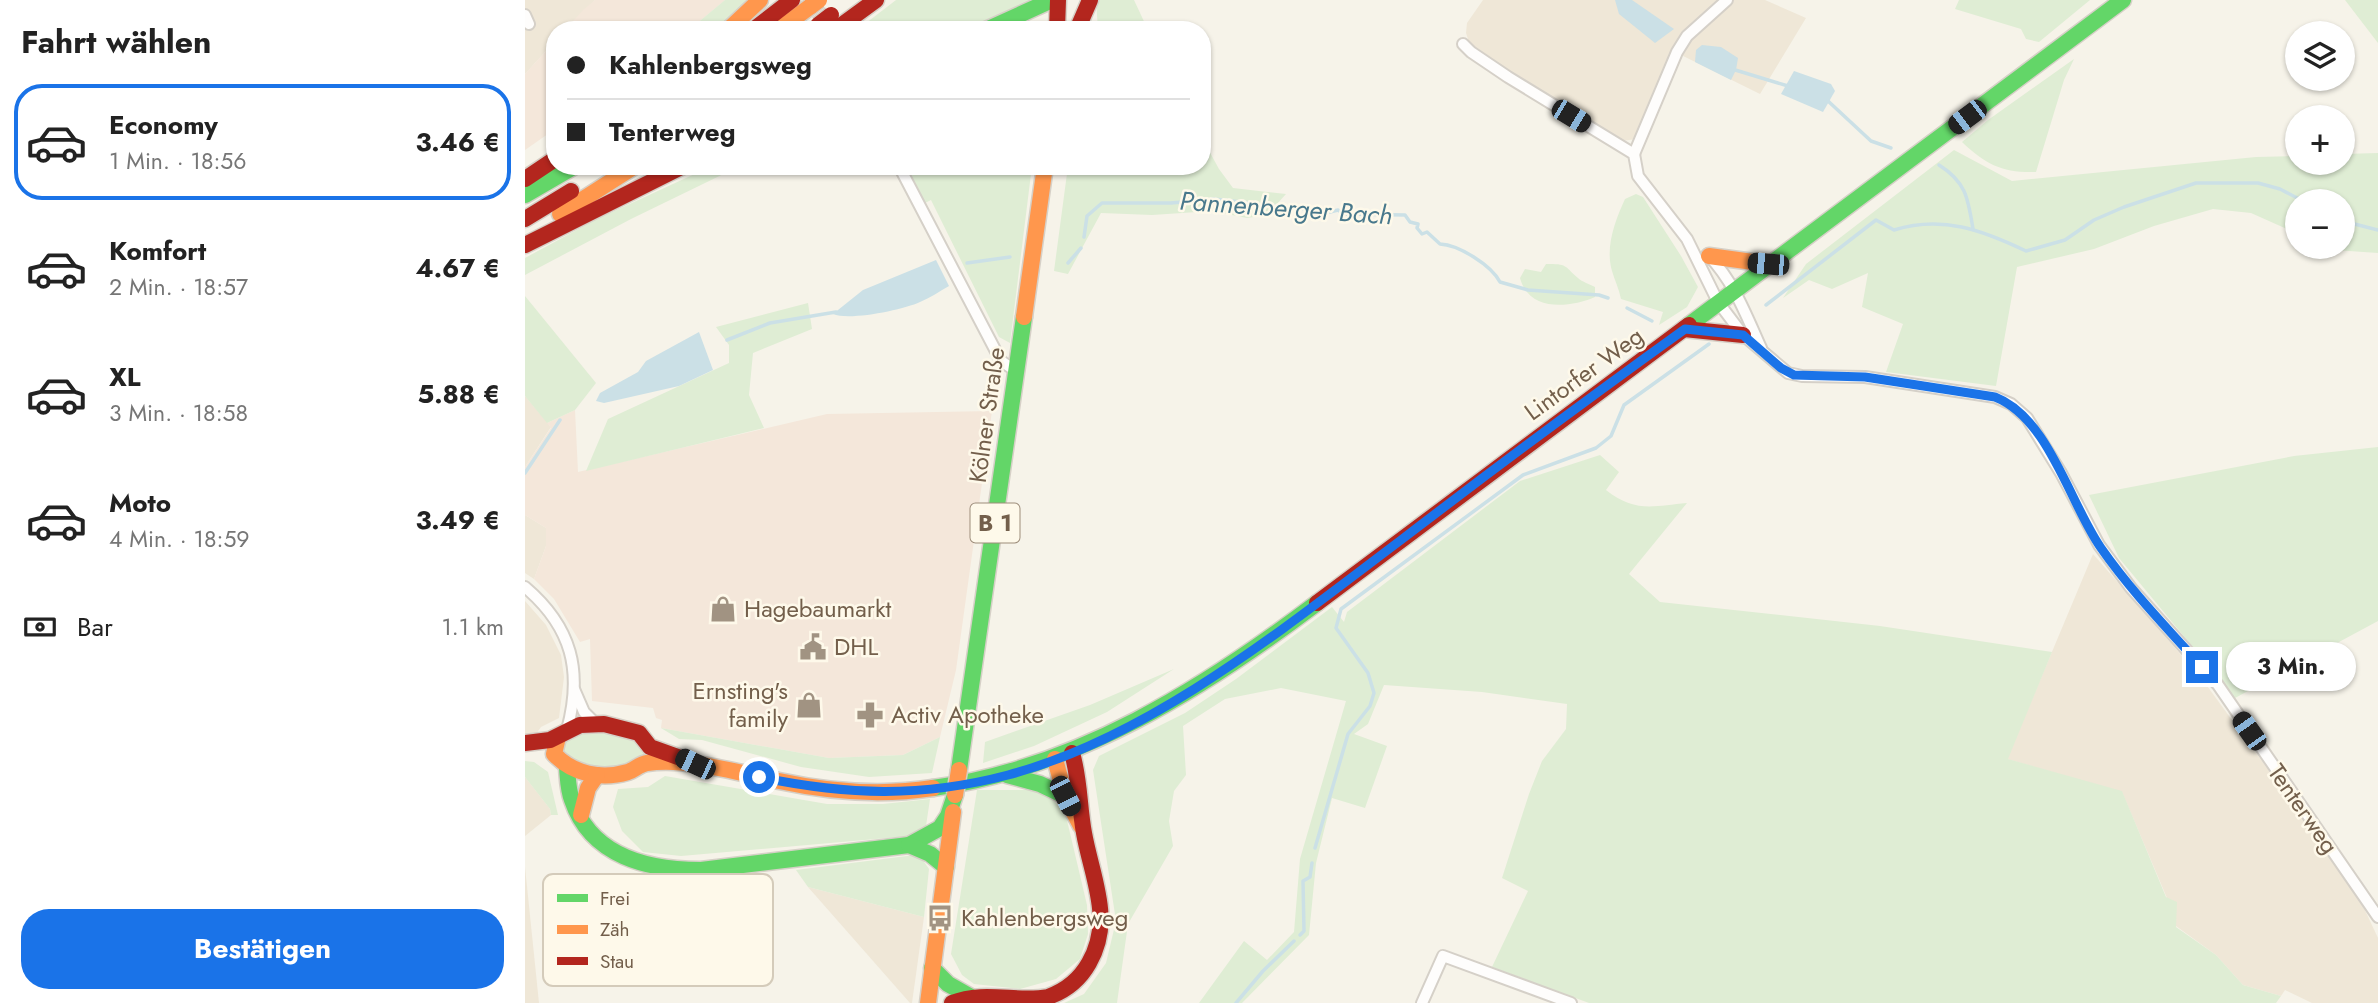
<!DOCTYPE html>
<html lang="de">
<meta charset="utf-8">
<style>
:root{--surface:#fff;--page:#f6f6f6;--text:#222;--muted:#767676;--line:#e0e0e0;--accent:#1a73e8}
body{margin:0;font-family:Jost,sans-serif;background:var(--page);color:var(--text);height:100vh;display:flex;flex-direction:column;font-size:26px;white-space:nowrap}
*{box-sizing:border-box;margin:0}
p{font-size:23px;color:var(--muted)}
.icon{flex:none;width:38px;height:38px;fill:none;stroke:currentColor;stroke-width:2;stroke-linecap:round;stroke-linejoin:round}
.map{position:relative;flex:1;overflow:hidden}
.details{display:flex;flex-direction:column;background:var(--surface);width:525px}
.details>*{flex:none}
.banner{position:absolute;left:21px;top:21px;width:665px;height:154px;border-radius:28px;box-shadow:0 2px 5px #0004;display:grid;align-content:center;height:154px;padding:0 21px;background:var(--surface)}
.buttons{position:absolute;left:1760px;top:21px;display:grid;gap:14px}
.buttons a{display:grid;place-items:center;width:70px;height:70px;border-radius:50%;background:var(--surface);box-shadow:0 2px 5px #0004;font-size:35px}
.end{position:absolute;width:32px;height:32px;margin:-16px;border:9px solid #1a73e8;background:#fff;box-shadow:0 0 0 4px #fff}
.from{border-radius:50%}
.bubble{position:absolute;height:49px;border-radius:24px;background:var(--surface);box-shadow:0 2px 5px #0004;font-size:23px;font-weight:700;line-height:49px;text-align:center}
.car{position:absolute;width:21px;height:42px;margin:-21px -10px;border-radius:9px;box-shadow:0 0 5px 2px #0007;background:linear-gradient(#222 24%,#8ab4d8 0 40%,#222 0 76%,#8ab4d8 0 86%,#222 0)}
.banner b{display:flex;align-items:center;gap:24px;height:66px;font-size:26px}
.banner b+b{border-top:2px solid var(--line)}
.banner i{width:18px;height:18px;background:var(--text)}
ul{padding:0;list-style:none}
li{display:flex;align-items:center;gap:21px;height:116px;margin:0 14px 10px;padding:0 7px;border:4px solid transparent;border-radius:28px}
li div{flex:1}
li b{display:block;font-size:26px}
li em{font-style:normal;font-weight:700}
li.current{border-color:var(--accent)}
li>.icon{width:63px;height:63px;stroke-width:1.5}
h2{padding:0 21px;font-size:32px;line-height:84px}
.pay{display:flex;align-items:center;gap:18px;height:77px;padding:0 21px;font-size:26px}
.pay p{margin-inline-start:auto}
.button{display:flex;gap:14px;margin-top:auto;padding:14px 21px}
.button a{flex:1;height:80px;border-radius:28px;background:var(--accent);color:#fff;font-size:28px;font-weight:700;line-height:80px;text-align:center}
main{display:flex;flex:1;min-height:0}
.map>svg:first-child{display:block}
</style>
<main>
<section class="details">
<h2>Fahrt wählen</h2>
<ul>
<li class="current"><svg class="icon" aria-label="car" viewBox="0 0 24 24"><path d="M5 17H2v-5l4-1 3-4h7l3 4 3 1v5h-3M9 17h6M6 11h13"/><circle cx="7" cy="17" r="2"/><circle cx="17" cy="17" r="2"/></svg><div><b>Economy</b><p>1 Min. · 18:56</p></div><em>3.46 €</em></li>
<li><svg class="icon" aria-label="car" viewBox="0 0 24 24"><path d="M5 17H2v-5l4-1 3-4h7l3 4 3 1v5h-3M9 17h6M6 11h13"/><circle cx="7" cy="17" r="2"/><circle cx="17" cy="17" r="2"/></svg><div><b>Komfort</b><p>2 Min. · 18:57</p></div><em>4.67 €</em></li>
<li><svg class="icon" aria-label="car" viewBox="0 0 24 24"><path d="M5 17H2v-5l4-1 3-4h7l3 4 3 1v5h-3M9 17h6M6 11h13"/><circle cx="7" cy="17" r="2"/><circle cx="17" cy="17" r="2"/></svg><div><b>XL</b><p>3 Min. · 18:58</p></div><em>5.88 €</em></li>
<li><svg class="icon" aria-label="car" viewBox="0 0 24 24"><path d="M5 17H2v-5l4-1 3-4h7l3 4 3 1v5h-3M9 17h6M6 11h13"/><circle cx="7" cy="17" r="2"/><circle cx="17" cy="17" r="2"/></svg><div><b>Moto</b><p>4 Min. · 18:59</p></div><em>3.49 €</em></li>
</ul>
<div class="pay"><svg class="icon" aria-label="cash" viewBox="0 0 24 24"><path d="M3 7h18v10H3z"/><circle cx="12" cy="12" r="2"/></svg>Bar<p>1.1 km</p></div>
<div class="button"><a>Bestätigen</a></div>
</section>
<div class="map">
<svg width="1853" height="1003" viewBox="0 0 1853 1003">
<rect width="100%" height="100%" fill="#f6f3e9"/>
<g fill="#efe7d7">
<path d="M0 0H70L40 30H30V41L0 74Z"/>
<path d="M958 0H1240L1281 18 1235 94 1148 51 1111 139 1097 141 950 50 944 42 941 33 942 23Z"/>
<path d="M0 396 26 427 0 467Z"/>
<path d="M0 515 21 528V546L9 579 0 573Z"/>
<path d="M1568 554 1677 679 1791 835 1838 906 1853 938V1003H1787L1760 990 1756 996 1718 985 1691 955 1651 926 1642 898 1597 792 1482 759Z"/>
<path d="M0 601 21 625 36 655 39 677 34 718 16 727 11 734 0 735Z"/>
<path d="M0 777 25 809 26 815 0 836Z"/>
<path d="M0 867 14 1003H0Z"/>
<path d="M283 887 399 917 387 1003H385Z"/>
</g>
<g fill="#f4e7da">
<path d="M70 0H200L164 30H40L58 10Z"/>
<path d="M30 41V129L0 150V74Z"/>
<path d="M50 410 53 472 302 414 467 411 431 670 415 737 378 755 304 758 136 728 137 720 131 718 128 708 67 701 65 639 55 642 29 599 9 579 21 546V528L0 515V467L26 428 22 423Z"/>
</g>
<g fill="#dfedd4">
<path d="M200 0H225L191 30H164Z"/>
<path d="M371 0H515L447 30H332Z"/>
<path d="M609 0 623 30H573L571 0Z"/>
<path d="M1434 0H1565L1514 42 1501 39 1496 29 1430 9Z"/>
<path d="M1820 0H1853V43Z"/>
<path d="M1549 59 1539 80 1511 172C1478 173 1461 165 1437 142L1463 120Z"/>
<path d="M677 138 694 169 708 188 761 194 742 215 722 218 687 211 627 215 576 213 543 274 529 271 543 166H677Z"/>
<path d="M1429 150 1487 181 1731 157 1773 156V163H1818V154L1853 153V253L1809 250 1802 247H1818V201H1773V234L1726 213 1688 209 1629 226 1569 249 1492 267 1471 386 1361 372 1378 324 1337 307 1343 273 1307 289 1284 280 1258 298 1281 264Z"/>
<path d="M187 166H215L106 219 0 275V258L72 219Z"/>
<path d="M382 166H507L485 343 474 337 406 200 400 203Z"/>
<path d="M1111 194 1118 197 1156 256 1173 287 1162 307 1134 325 1138 312 1096 299C1094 289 1090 281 1087 271 1080 247 1090 221 1100 199Z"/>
<path d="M1021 264C1043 264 1038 265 1053 278 1057 282 1065 284 1070 287V297C1044 308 1004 312 995 278L1000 269 1016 272Z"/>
<path d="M0 296 71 383 50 410 22 423 0 396Z"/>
<path d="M283 303 287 329 228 353 224 395 239 428 61 471 83 419 204 363V345L191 327Z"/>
<path d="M1853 447V621L1710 698 1594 558 1564 495 1769 456Z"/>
<path d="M1075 455 1094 472 1081 490C1110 513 1128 506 1162 503L1104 574 1135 602 1355 626 1527 652 1483 759 1597 791 1641 897 1652 902 1651 927 1691 955 1718 985 1756 996 1751 1003H1064L967 967 1003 891 977 878 1004 794 1017 761 1041 729 1042 704 957 692 859 685 843 724 829 734 862 746 840 808 807 798 791 863 784 935 717 1003H674L719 941 742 960 769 932 775 859 821 701 756 688 700 699 658 726 661 775 649 791 644 821 648 846 603 924 592 1003H539L559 994 581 963 591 921 568 770 574 756 660 713 711 679 807 607 819 622 822 612 995 481Z"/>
<path d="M649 669 582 712 509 746 458 763 460 742 565 705Z"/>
<path d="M136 728 304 758 378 755 415 737 407 773 344 777 276 767 177 740 154 739Z"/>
<path d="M57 731C81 731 105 731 121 751 115 766 75 772 60 768 52 766 43 757 36 753L43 738Z"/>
<path d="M0 761 9 762 23 772 33 815H26L25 809 0 777Z"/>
<path d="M140 776 302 804H358L405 799 401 826 385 836 156 856 118 852 97 831 88 807 93 789 123 787Z"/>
<path d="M452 790H508L527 798 541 816 562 905 563 934 555 959 531 979 495 989 449 984 437 975 426 954Z"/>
<path d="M390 855 397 859 404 869 399 917 283 887 271 870Z"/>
</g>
<g fill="#cbe0e6">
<path d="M1090 0H1107L1149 29 1130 43 1094 14Z"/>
<path d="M1177 45 1196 47 1213 58 1211 70 1206 80 1170 62 1171 50Z"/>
<path d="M1269 71 1306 84 1310 91 1298 112 1256 94Z"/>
<path d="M411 260 424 286C415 291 405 298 395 302 378 310 324 321 308 314L338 290Z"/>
<path d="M174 332 188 370 154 386 79 403 71 401 75 393 113 372 121 361Z"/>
</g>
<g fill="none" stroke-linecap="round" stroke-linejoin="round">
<g stroke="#cbe0e6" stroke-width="3.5">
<path d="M1207 69 1263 86"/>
<path d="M1303 101 1346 141 1366 148"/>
<path d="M1414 165C1441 182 1443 198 1448 229"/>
<path d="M1818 221 1853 230"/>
<path d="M559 237 562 216 577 203H646L689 199 805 212 813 210 819 214 880 215 885 222 893 224 892 228 897 234 902 232 915 244C934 245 966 265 975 282L1003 290 1074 295 1083 298"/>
<path d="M442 263 485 257"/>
<path d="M543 263 556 248"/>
<path d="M1241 305 1351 220 1369 230C1417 215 1457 230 1501 251L1540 240 1569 220 1599 207 1671 183H1733L1755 189 1778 201"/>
<path d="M1102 308 1127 321"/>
<path d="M202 340 245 323 311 312"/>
<path d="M0 473 35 420"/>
<path d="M790 848 823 734 845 706 849 693 843 673 811 628 816 609 998 475 1071 448 1086 436 1099 405 1184 344"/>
<path d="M775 935 779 931 778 881 785 877 787 863"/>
<path d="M711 1003 738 971 769 941"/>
</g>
<g stroke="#d5d0c8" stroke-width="14">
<g id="street">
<path d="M0 15 4 24"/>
<path d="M938 44 946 52 983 77 1109 154 1113 176 1162 239 1193 302 1218 335 1263 373 1277 376 1340 377 1470 397 1486 404 1502 418 1536 473 1574 545 1606 588 1693 685 1853 917"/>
<path d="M1109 154 1152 52 1162 36 1202 0"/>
<path d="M374 166 476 361 491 371"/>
<path d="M1184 256C1209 282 1221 315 1236 348"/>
<path d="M0 587C47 627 58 671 42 730"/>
<path d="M49 689 59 712 70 723"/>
<path d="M897 1003 918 956 1046 1003"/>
</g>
</g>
<g stroke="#d6d0c7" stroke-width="19">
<g id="fast">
<path d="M461 30 527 0"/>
<path d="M0 195 50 166"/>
<path d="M1164 325 1598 0"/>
<path d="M42 768C43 779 43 790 47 800 66 857 124 870 176 870L384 845 415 828 423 816 430 795"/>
<path d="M434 770 499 317"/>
<path d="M482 775 515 784 540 796"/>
<path d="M408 788C552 768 678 689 792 603"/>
<path d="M384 845 405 854 421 867"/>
<path d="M407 968 423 984 446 997"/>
</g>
</g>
<g stroke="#d6d0c7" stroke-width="19">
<g id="slow">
<path d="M203 30 235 0"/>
<path d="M253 30 286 6"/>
<path d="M35 214 110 166"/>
<path d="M1184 256 1243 264"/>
<path d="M499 317 520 166"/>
<path d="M33 737 29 754C48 774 76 780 103 772 109 770 115 764 122 763 162 757 214 773 254 781 305 792 356 796 408 788"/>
<path d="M530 759 540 796 556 826"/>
<path d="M56 815 63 788 72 775"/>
<path d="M403 1003 428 812"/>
</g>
</g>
<g stroke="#d6d0c7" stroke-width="19">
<g id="jam">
<path d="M228 30 267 0"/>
<path d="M310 30 351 0"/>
<path d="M532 30 533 0"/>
<path d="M552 30 565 0"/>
<path d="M0 179 30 159"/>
<path d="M0 219 46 191"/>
<path d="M0 245 158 166"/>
<path d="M1159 329 1218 335"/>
<path d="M792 603 1164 325"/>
<path d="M0 743 25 740 55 725 79 724 114 733 125 747 164 761"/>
<path d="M427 1003C460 990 492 1003 523 997 540 991 555 979 564 963 589 920 567 878 559 833 554 806 555 780 547 753"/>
</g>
</g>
<use href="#street" stroke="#fefdfc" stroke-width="10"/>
<use href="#fast" stroke="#63d668" stroke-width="16"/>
<use href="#slow" stroke="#ff974d" stroke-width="16"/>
<use href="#jam" stroke="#b3261e" stroke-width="16"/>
<g stroke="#d5cfc5" stroke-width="19" stroke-linecap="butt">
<g id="slow-bridge">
<path d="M286 6 294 0"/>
<path d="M430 795 434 770"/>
</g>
</g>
<g stroke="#d5cfc5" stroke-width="19" stroke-linecap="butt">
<path id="jam-bridge" d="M293 25 306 15"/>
</g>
<use href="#slow-bridge" stroke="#ff974d" stroke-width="16"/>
<use href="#jam-bridge" stroke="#b3261e" stroke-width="16"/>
</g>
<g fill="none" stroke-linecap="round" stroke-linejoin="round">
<path stroke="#1a73e8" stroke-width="9" d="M234 777C321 795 396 798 483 775 626 737 759 628 876 540 970 468 1064 398 1160 329L1218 335 1256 368 1269 375 1340 377 1470 397C1524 418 1545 504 1576 548 1606 591 1642 628 1677 667"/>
</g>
<defs>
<g id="shop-bare" transform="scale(2.1)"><path d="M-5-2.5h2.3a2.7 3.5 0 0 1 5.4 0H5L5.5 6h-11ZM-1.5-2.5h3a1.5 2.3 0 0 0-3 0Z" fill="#a19382" stroke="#fef9ea" stroke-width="2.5" paint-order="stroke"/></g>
<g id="civic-bare" transform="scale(2.1)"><path d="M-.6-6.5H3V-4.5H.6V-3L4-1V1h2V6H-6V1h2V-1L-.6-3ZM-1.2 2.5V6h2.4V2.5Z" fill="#a19382" stroke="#fef9ea" stroke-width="2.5" paint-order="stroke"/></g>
<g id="pharmacy-bare" transform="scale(2.1)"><path d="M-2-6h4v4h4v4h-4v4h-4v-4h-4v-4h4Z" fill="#a19382" stroke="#fef9ea" stroke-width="2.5" paint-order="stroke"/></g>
<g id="bus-bare" transform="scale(2.1)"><path d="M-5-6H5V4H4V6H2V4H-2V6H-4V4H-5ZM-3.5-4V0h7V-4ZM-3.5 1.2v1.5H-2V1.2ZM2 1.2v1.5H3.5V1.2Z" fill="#a19382" stroke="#fef9ea" stroke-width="2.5" paint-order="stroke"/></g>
</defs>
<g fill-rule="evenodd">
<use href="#shop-bare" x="198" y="609"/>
<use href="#civic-bare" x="288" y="647"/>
<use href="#shop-bare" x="284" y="705"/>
<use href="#pharmacy-bare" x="345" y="715"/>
<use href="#bus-bare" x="415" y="918"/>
</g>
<g text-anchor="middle" stroke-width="5" stroke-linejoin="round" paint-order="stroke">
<rect fill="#fef9ea" stroke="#9d8d7b" stroke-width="2" x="445.5" y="503.5" width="49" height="39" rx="5"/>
<g font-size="23" font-weight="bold" fill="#735f4b">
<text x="470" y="531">B 1</text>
</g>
<g font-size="24" fill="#735f4b" stroke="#fef9ea">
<text transform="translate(1059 374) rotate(-36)" y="8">Lintorfer Weg</text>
<text transform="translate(462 415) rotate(-82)" y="8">Kölner Straße</text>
<text transform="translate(1778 809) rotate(55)" y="8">Tenterweg</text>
</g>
<g font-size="24" fill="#735f4b" stroke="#fef9ea" text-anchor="start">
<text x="219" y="617">Hagebaumarkt</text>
<text x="309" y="655">DHL</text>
<text x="263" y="699" text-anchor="end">Ernsting's<tspan x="263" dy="28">family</tspan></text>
<text x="366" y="723">Activ Apotheke</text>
<text x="436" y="926">Kahlenbergsweg</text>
</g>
<g font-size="26" font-style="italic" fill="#48788c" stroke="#fef9ea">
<text transform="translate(761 208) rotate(4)" y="9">Pannenberger Bach</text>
</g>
</g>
<rect x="18" y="874" width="230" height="112" rx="10" fill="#fef9ea" stroke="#d4cbba" stroke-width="2"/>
<rect x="32" y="894" width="31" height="8" fill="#63d668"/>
<rect x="32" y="925" width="31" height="9" fill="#ff974d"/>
<rect x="32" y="957" width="31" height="8" fill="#b3261e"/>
<g font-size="19" fill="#735f4b">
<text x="75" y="905">Frei</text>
<text x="75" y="936">Zäh</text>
<text x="75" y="968">Stau</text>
</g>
</svg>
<div class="buttons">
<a><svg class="icon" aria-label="layers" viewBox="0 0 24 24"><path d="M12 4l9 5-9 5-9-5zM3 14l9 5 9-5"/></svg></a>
<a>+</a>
<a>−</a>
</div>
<i class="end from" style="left:234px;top:777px"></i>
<i class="end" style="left:1677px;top:667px"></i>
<div class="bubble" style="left:1701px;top:642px;width:130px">3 Min.</div>
<i class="car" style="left:1046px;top:116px;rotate:121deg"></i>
<i class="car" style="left:1442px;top:117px;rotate:233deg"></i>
<i class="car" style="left:1243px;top:264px;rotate:275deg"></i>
<i class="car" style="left:1724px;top:731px;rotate:325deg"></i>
<i class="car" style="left:170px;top:764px;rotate:295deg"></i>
<i class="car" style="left:540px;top:796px;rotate:153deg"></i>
<div class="banner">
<b><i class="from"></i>Kahlenbergsweg</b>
<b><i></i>Tenterweg</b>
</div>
</div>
</main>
